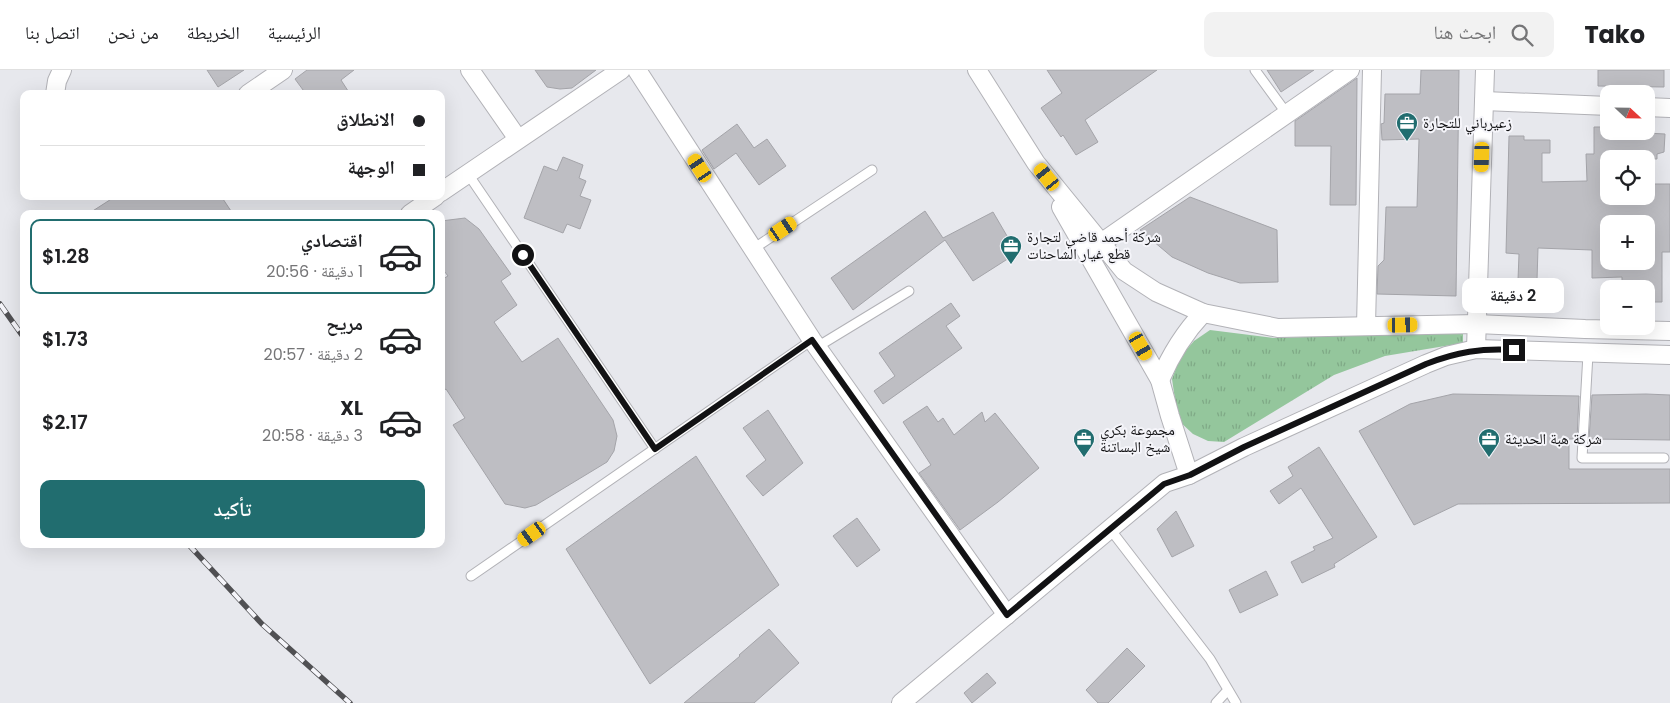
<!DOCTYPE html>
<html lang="ar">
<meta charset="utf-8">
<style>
:root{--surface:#fff;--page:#f2f2f2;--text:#202124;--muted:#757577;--line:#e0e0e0;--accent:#216d6f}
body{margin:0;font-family:Poppins,"Noto Naskh Arabic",sans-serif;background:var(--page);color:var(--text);direction:rtl;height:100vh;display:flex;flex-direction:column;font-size:19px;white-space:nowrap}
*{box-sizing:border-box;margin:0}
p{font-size:16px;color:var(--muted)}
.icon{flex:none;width:28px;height:28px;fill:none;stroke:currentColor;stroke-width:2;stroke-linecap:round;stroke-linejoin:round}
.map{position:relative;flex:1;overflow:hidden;direction:ltr}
.panel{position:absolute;left:20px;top:140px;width:425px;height:338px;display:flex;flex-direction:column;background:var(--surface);border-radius:10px;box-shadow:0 5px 20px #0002;direction:rtl}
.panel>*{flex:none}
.guide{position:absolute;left:20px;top:20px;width:425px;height:110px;border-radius:10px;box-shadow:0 5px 20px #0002;direction:rtl;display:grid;align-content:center;height:110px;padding:0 20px;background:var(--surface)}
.needle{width:32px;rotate:112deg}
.buttons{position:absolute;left:1600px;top:15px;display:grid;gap:10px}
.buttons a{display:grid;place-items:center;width:55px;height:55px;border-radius:10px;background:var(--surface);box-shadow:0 5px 20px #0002;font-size:25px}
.end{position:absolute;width:22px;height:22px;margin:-11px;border:6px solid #121214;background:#fff;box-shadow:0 0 0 2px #fff}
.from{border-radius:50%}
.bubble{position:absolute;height:35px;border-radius:10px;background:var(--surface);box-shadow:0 5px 20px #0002;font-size:16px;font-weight:600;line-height:35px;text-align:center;direction:rtl}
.car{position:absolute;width:15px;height:30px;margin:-15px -8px;border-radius:6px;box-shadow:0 0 4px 1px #0007;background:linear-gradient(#f5c518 24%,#345 0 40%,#f5c518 0 76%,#345 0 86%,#f5c518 0)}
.guide b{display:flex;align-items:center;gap:18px;height:48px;font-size:19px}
.guide b+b{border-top:1px solid var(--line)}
.guide i{width:12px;height:12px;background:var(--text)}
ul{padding:9px 0 0;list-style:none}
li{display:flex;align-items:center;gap:15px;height:75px;margin:0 10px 8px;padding:0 10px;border:2px solid transparent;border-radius:10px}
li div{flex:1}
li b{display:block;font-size:19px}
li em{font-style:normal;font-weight:600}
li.on{border-color:var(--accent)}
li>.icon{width:45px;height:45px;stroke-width:1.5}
.button{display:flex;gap:10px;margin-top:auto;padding:10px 20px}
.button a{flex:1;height:58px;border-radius:10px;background:var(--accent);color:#fff;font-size:20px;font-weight:600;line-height:58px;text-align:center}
header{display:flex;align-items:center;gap:30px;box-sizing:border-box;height:70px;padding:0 25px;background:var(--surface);border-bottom:1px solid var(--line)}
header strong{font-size:24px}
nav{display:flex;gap:28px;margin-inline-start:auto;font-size:18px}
.search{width:350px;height:45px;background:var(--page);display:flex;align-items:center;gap:12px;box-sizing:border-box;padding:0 18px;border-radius:10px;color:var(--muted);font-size:19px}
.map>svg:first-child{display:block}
</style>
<header>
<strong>Tako</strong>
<div class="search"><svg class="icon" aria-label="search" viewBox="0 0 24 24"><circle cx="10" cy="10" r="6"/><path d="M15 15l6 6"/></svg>ابحث هنا</div>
<nav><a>الرئيسية</a><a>الخريطة</a><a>من نحن</a><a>اتصل بنا</a></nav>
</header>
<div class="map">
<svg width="1670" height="633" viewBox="0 0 1670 633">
<defs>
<pattern id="grass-tufts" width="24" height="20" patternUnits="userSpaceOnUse" patternTransform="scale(1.25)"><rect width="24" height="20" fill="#94c69c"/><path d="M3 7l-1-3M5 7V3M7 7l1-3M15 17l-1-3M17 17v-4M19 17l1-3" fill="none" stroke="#7fa986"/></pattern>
</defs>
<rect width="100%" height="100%" fill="#e7e8ed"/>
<path fill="url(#grass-tufts)" d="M1210 260 1274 268 1463 262V273L1385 286 1334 305 1224 372 1208 371 1193 364 1178 350 1172 309 1180 287 1194 271Z"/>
<g fill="#bebec3" stroke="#a4a4a9" fill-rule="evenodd">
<path d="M207 0H244L218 17Z"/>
<path d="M307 0H354L341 10 350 24H306L295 9Z"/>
<path d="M535 0H596L572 18 560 19 547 17Z"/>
<path d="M1047 0H1157L1085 50 1098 72 1076 85 1063 65 1061 67 1041 38 1062 23Z"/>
<path d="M1267 0H1314L1281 22Z"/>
<path d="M1421 0H1459L1456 226 1377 224 1378 196 1384 190 1386 137H1417L1419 69 1382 70 1381 54 1384 53 1385 24H1420Z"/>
<path d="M1598 0H1664V17L1598 16Z"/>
<path d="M1357 8 1356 135H1330L1331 76H1295V51Z"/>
<path d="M737 54 754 78 767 69 786 96 759 115 736 83 714 99 702 80Z"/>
<path d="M1594 57H1609V61H1646V63L1665 64 1664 82 1657 84V89H1609V126H1646V114H1670V182H1662V232H1646V219H1622V207L1592 208V180L1538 178 1537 210H1518L1519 184 1506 183 1509 66H1524V70H1550V83H1542V112L1587 111 1586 84H1594ZM1609 154H1646V191H1609Z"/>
<path d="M563 87 583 95 579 108 586 111 580 126 591 130 580 159 567 154 563 163 524 148 544 96 557 101Z"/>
<path d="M116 126H221L233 144H88Z"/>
<path d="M1190 127 1277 160 1278 212 1240 213 1208 203 1172 187 1140 160Z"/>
<path d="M925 141 943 168 993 142 1017 183 973 211 945 170 853 240 831 208Z"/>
<path d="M465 148 479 159 511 204 501 211 517 235 494 252 522 292 558 268 613 350 617 366 614 381 607 392 536 435 525 438 505 434 453 355 465 348 446 319 441 322V210L448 206 441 197V151Z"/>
<path d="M951 233 960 246 946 256 962 278 883 334 874 321 895 306 879 283Z"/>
<path d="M1453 324 1579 326 1577 369H1569V399H1670V433L1458 434 1414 455 1359 361 1410 334Z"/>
<path d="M1646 324 1670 325V370L1589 369 1592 325Z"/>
<path d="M927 336 938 352 943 348 954 365 982 342 985 352 995 343 1039 398 998 432 960 460 919 403 931 395 903 352Z"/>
<path d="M768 340 803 393 763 426 746 406 766 390 743 358Z"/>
<path d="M1319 377 1377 467 1334 494 1335 497 1302 513 1291 492 1315 480 1313 477 1333 468 1301 418 1279 434 1270 421 1293 406 1288 397Z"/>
<path d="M696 386 779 515 650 614 566 479Z"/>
<path d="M1176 441 1194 476 1172 487 1157 459Z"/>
<path d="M857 448 880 480 857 497 833 466Z"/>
<path d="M1266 501 1278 525 1240 543 1229 520Z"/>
<path d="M769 559 799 593 754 633H684L740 586 739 585Z"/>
<path d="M1127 578 1145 596 1108 633H1098L1086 620Z"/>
<path d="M987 603 996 613 972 633 964 623Z"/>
</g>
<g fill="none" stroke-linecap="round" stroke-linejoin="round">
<g stroke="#b2b2b7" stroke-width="11">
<g id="service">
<path d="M1255 0 1287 44"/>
<path d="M468 104 655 379"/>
<path d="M753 179 872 100"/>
<path d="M817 277 909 221"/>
<path d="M1588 284 1582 388H1664"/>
<path d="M1110 459 1210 589 1236 633"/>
<path d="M471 506 812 270"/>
<path d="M1216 633 1228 620"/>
</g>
</g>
<g stroke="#b2b2b7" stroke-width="20">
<g id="minor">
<path d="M470 0 518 69"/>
<path d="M637 0 812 270 1007 545"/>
<path d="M977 0 1036 93 1124 201 1156 222 1203 243 1278 258 1477 254 1585 259 1670 261"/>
<path d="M55 24 57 11 62 0"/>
<path d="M248 24 283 0"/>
<path d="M1484 31 1609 36"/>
<path d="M1646 37 1670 38"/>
<path d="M441 122 621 0"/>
<path d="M1061 137 1160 310 1170 346 1189 405"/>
<path d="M410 144 436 126"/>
<path d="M1101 173 1350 0"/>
<path d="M1366 256 1372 0"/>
<path d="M1476 279 1485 0"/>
<path d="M1160 310C1171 284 1184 263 1203 243"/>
<path d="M901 633 1165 413 1189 405 1244 377 1426 294 1446 286 1476 279 1670 285"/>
</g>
</g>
<use href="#service" stroke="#fff" stroke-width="9"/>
<use href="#minor" stroke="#fff" stroke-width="18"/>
<g stroke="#505053" stroke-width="5.5">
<g id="rail">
<path d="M0 234 24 268"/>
<path d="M188 474 262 554 350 633"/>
</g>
</g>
<use href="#rail" stroke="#f5f5fa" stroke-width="4" stroke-dasharray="11" stroke-linecap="butt"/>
</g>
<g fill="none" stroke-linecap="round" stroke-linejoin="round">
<path stroke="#121214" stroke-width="6" d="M523 185 655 379 812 270 1007 545 1164 414 1190 405 1244 377 1426 294C1457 282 1481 278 1514 280"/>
</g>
<defs>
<g id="office-pin" transform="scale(1.125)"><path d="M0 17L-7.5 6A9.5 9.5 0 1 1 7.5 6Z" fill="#216d6f" stroke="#f5f5fa"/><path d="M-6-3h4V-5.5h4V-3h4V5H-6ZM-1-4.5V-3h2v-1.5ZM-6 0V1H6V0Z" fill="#fff"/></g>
</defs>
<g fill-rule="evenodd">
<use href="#office-pin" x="1407" y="53"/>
<use href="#office-pin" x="1011" y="176"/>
<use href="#office-pin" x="1084" y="369"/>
<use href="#office-pin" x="1489" y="369"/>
</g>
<g text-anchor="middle" stroke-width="4" stroke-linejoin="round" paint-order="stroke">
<g font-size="15" fill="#121214" stroke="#f5f5fa" text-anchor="start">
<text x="1423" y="58">زعيرباني للتجارة</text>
<text x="1027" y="172">شركة أحمد قاضي لتجارة<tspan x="1027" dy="17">قطع غيار الشاحنات</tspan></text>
<text x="1100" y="365">مجموعة بكري<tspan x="1100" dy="17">شيخ البساتنة</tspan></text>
<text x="1505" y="374">شركة هبة الحديثة</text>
</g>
</g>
</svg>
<div class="buttons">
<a><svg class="needle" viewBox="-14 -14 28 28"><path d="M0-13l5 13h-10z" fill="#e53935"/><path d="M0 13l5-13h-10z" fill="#757577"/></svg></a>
<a><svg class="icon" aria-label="locate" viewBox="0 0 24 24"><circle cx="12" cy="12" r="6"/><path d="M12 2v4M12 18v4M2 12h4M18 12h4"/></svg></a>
<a>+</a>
<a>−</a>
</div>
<i class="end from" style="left:523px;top:185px"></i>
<i class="end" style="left:1514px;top:280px"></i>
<div class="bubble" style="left:1462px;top:208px;width:102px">2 دقيقة</div>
<i class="car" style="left:1482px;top:87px;rotate:182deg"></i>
<i class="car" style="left:700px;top:98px;rotate:327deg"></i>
<i class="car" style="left:1047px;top:107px;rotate:321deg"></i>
<i class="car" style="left:783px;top:159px;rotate:56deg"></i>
<i class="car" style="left:1403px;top:255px;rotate:89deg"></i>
<i class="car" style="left:1141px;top:276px;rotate:150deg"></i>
<i class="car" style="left:532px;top:464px;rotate:235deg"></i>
<div class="guide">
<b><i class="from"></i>الانطلاق</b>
<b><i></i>الوجهة</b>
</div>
<section class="panel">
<ul>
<li class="on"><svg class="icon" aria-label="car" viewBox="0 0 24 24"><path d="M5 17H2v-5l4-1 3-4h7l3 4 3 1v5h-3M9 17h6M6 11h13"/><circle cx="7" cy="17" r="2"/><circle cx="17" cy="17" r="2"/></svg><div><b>اقتصادي</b><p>1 دقيقة · 20:56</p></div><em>$1.28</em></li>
<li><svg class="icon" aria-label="car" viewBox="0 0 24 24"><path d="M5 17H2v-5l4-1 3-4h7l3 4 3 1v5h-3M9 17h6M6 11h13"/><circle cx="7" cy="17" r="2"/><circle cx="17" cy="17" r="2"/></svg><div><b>مريح</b><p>2 دقيقة · 20:57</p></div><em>$1.73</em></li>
<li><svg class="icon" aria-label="car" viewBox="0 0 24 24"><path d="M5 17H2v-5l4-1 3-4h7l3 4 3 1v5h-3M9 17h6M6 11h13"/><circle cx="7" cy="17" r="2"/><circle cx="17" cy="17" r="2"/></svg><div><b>XL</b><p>3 دقيقة · 20:58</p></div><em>$2.17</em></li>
</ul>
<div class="button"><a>تأكيد</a></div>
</section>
</div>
